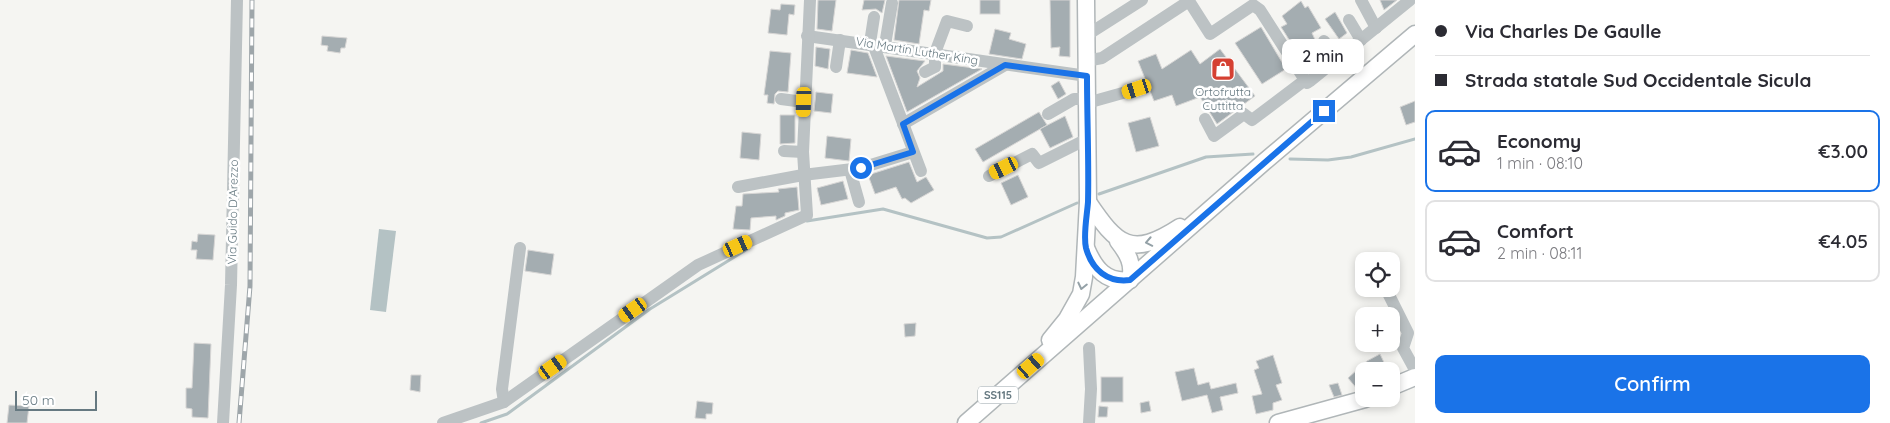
<!DOCTYPE html>
<meta charset="utf-8">
<style>
:root{--surface:#fff;--page:#f7f7f7;--text:#2b2b33;--muted:#7c7c81;--line:#e1e1e2;--accent:#1a73e8}
body{margin:0;font-family:Quicksand,sans-serif;background:var(--page);color:var(--text);height:100vh;display:flex;flex-direction:column;font-size:19px;white-space:nowrap}
*{box-sizing:border-box;margin:0}
p{font-size:16px;color:var(--muted)}
.icon{flex:none;width:28px;height:28px;fill:none;stroke:currentColor;stroke-width:2;stroke-linecap:round;stroke-linejoin:round}
.map{position:relative;flex:1;overflow:hidden}
.details{display:flex;flex-direction:column;background:var(--surface);width:475px}
.details>*{flex:none}
.hud{display:grid;align-content:center;height:110px;padding:0 20px;background:var(--surface)}
.controls{position:absolute;left:1355px;top:252px;display:grid;gap:10px}
.controls a{display:grid;place-items:center;width:45px;height:45px;border-radius:10px;background:var(--surface);box-shadow:0 2px 8px #0003;font-size:25px}
.scale{position:absolute;left:15px;bottom:12px;width:82px;box-sizing:border-box;padding-left:5px;border:2px solid #667981;border-top:0;font-size:14px;line-height:18px;white-space:nowrap;color:#667981;-webkit-text-stroke:4px #fff;paint-order:stroke}
.end{position:absolute;width:22px;height:22px;margin:-11px;border:6px solid #1a73e8;background:#fff;box-shadow:0 0 0 2px #fff}
.from{border-radius:50%}
.bubble{position:absolute;height:35px;border-radius:10px;background:var(--surface);box-shadow:0 2px 8px #0003;font-size:16px;font-weight:600;line-height:35px;text-align:center}
.car{position:absolute;width:15px;height:30px;margin:-15px -8px;border-radius:6px;box-shadow:0 0 4px 1px #0007;background:linear-gradient(#f5c518 24%,#345 0 40%,#f5c518 0 76%,#345 0 86%,#f5c518 0)}
.hud b{display:flex;align-items:center;gap:18px;height:48px;font-size:19px}
.hud b+b{border-top:1px solid var(--line)}
.hud i{width:12px;height:12px;background:var(--text)}
ul{padding:0;list-style:none}
li{display:flex;align-items:center;gap:15px;height:82px;margin:0 10px 8px;padding:0 10px;border:2px solid var(--line);border-radius:10px}
li div{flex:1}
li b{display:block;font-size:19px}
li em{font-style:normal;font-weight:600}
li.selected{border-color:var(--accent)}
li>.icon{width:45px;height:45px;stroke-width:1.5}
.primary-button{display:flex;gap:10px;margin-top:auto;padding:10px 20px}
.primary-button a{flex:1;height:58px;border-radius:10px;background:var(--accent);color:#fff;font-size:20px;font-weight:600;line-height:58px;text-align:center}
main{display:flex;flex:1;min-height:0}
.map>svg:first-child{display:block}
</style>
<main>
<div class="map">
<svg width="1415" height="423" viewBox="0 0 1415 423">
<rect width="100%" height="100%" fill="#f5f5f2"/>
<path fill="#b4c2c4" d="M379 229 396 231 386 312 370 310Z"/>
<g fill="none" stroke-linecap="round" stroke-linejoin="round">
<g stroke="#b4c2c4" stroke-width="3">
<path d="M1290 159 1328 160 1351 157 1415 139"/>
<path d="M1099 194 1206 157 1253 154"/>
<path d="M807 221 883 209 987 238 1001 237 1077 203"/>
<path d="M481 423 507 414 650 309 749 248"/>
</g>
</g>
<g fill="#a4adb1" stroke="#d7d6d5">
<path d="M818 0H836L832 31 817 29Z"/>
<path d="M864 0H885L882 13 876 9 862 10Z"/>
<path d="M899 0H931L929 11 924 10 919 44 894 40Z"/>
<rect x="980" y="0" width="20" height="14"/>
<path d="M1050 0H1070V57L1059 56 1060 47 1051 48Z"/>
<path d="M1380 0H1397L1384 10Z"/>
<path d="M1301 1 1305 8 1308 6 1321 28 1312 33 1316 42 1297 52 1281 27 1287 24 1282 16Z"/>
<path d="M781 4 795 5 794 15 789 14 787 35 768 33 771 9 780 10Z"/>
<path d="M1335 12 1347 33 1339 39 1325 19Z"/>
<path d="M1261 27 1286 69 1262 84 1235 43Z"/>
<path d="M995 29 1011 33 1009 39 1026 44 1022 59 989 54Z"/>
<path d="M322 36 347 38 345 48H341L340 53 327 51 328 46 321 45Z"/>
<path d="M816 47 830 49 828 69 815 66Z"/>
<path d="M1220 49 1255 96 1217 124 1200 97 1176 106 1172 95 1154 101 1138 61 1156 54 1162 69 1191 50 1200 64Z"/>
<path d="M851 50 868 53 877 77 847 73Z"/>
<path d="M770 51 791 53 788 92 778 91 775 94 774 104 767 103 768 95H764Z"/>
<path d="M886 56 925 61 917 71 920 78 917 87 943 71V64L982 69 907 112Z"/>
<path d="M1059 81 1066 94 1058 99 1051 86Z"/>
<path d="M816 92 833 94 831 113 814 111Z"/>
<path d="M1415 101V122L1406 125 1400 107Z"/>
<path d="M1039 112 1047 125 983 162 975 149Z"/>
<path d="M780 115H795V143L780 144Z"/>
<path d="M1065 116 1073 137 1050 148 1040 129Z"/>
<path d="M1150 117 1159 146 1136 152 1128 123Z"/>
<path d="M742 132 761 134 759 160 740 158Z"/>
<path d="M827 136 851 139 849 161 825 158Z"/>
<path d="M909 162 917 182 926 177 934 190 911 203 905 198 902 199 896 187 875 194 868 175Z"/>
<path d="M1018 175 1028 197 1011 205 1001 183Z"/>
<path d="M843 181 848 199 821 205 817 188Z"/>
<path d="M797 187 799 210 785 213V216L776 220V216L751 218 750 230 733 229 736 206H742L743 194 779 192 778 189Z"/>
<path d="M198 234 215 235 213 260 196 259 197 250H191L192 241 197 242Z"/>
<path d="M528 250 554 254 551 275 525 271Z"/>
<path d="M916 323 915 336 905 337 904 324Z"/>
<path d="M194 343 211 344 208 418 192 417V409L186 408V388H192Z"/>
<path d="M1380 354 1388 371H1364V389L1358 390 1348 378 1367 361Z"/>
<path d="M1273 355 1282 383 1276 385 1282 400 1273 403V410L1256 414 1252 396 1262 394 1254 370 1259 368 1256 361Z"/>
<path d="M1194 368 1198 385 1209 382 1211 389 1236 383 1238 393 1220 397 1223 410 1212 413 1207 395 1182 401 1175 372Z"/>
<path d="M411 375H421L420 392 410 390Z"/>
<rect x="1101" y="377" width="22" height="25"/>
<path d="M1338 383 1342 395 1334 397 1329 385Z"/>
<path d="M697 401 713 403 712 414H706V419L695 418Z"/>
<path d="M1149 401 1151 411 1141 413 1140 403Z"/>
<path d="M9 405 29 406 27 423H7Z"/>
<path d="M1099 406 1108 407 1107 417H1098Z"/>
</g>
<g fill="none" stroke-linecap="round" stroke-linejoin="round">
<g stroke="#b0b6b8" stroke-width="19">
<g id="major">
<path d="M1088 202C1117 245 1131 259 1180 227"/>
<path d="M1086 248C1095 269 1106 283 1130 280 1134 264 1128 254 1118 241"/>
<path d="M1050 340 1067 319 1081 294 1084 277 1088 202 1086 0"/>
<path d="M1391 387 1415 377"/>
<path d="M966 423 1264 162 1415 34"/>
<path d="M1278 423 1365 399"/>
</g>
</g>
<g stroke="#bcc2c4" stroke-width="12">
<path d="M1361 0 1376 28"/>
<path d="M1349 20 1361 40"/>
<path d="M1087 35 1142 0"/>
<path d="M807 36 1087 76"/>
<path d="M1324 41 1336 60"/>
<path d="M870 43 874 17"/>
<path d="M873 44 921 171"/>
<path d="M885 45 892 3"/>
<path d="M1086 61 1102 58 1189 1 1210 34 1253 5 1260 10 1305 80 1252 120 1244 114 1214 136 1205 119"/>
<path d="M836 67 840 40"/>
<path d="M925 72 935 67V53L947 21 967 26"/>
<path d="M1305 80 1307 83 1310 81 1410 0"/>
<path d="M781 99 804 102"/>
<path d="M1087 103 1137 89"/>
<path d="M1048 114 1074 99H1087"/>
<path d="M903 124 1005 65"/>
<path d="M784 151 803 152"/>
<path d="M850 170 859 202"/>
<path d="M989 176 1032 154 1039 163 1087 139"/>
<path d="M738 187 803 175 861 168 913 152"/>
<path d="M1386 289 1408 333 1403 348 1415 370"/>
<path d="M1089 348 1091 389 1089 423"/>
<path d="M504 402 502 389 520 248"/>
<path d="M223 423 231 285 237 0"/>
<path d="M443 423 504 402 698 265 807 215 803 152 810 0"/>
</g>
<use href="#major" stroke="#fff" stroke-width="16"/>
<g stroke="#9ea6aa" stroke-width="5">
<path id="rail" d="M239 423 250 286 252 0"/>
</g>
<use href="#rail" stroke="#fff" stroke-width="3" stroke-dasharray="9" stroke-linecap="butt"/>
</g>
<defs><path id="oneway-chevron" d="M-2-3.5L2.5 0L-2 3.5" fill="none" stroke-width="1.6" stroke-linecap="round" stroke-linejoin="round" transform="scale(1.25)"/></defs>
<g stroke="#94a1a7">
<use href="#oneway-chevron" transform="translate(1149 242) rotate(169)"/>
<use href="#oneway-chevron" transform="translate(1082 286) rotate(103)"/>
</g>
<g fill="none" stroke-linecap="round" stroke-linejoin="round">
<path stroke="#1a73e8" stroke-width="6" d="M861 168 913 152 903 124 1005 65 1087 76C1087 118 1089 160 1088 202 1087 216 1083 235 1086 248 1092 270 1108 283 1130 280L1324 111"/>
</g>
<defs>
<g id="shop-square" transform="scale(1.25)"><rect x="-9" y="-9" width="18" height="18" rx="4" fill="#d54032" stroke="#fff"/><path d="M-5-2.5h2.3a2.7 3.5 0 0 1 5.4 0H5L5.5 6h-11ZM-1.5-2.5h3a1.5 2.3 0 0 0-3 0Z" fill="#fff"/></g>
</defs>
<g fill-rule="evenodd">
<use href="#shop-square" x="1223" y="69"/>
</g>
<g text-anchor="middle" stroke-width="5" stroke-linejoin="round" paint-order="stroke">
<rect fill="#fff" stroke="#94a1a7" stroke-width="1" x="978" y="386.5" width="40" height="17" rx="4"/>
<g font-size="11" font-weight="bold" fill="#667981">
<text x="998" y="399">SS115</text>
</g>
<g font-size="12" fill="#667981" stroke="#fff">
<text transform="translate(917 51) rotate(9)" y="4">Via Martin Luther King</text>
<text transform="translate(233 212) rotate(-89)" y="4">Via Guido D'Arezzo</text>
</g>
<g font-size="12" fill="#667981" stroke="#fff">
<text x="1223" y="96">Ortofrutta<tspan x="1223" dy="14">Cuttitta</tspan></text>
</g>
</g>
</svg>
<div class="controls">
<a><svg class="icon" aria-label="locate" viewBox="0 0 24 24"><circle cx="12" cy="12" r="6"/><path d="M12 2v4M12 18v4M2 12h4M18 12h4"/></svg></a>
<a>+</a>
<a>−</a>
</div>
<div class="scale">50 m</div>
<i class="end from" style="left:861px;top:168px"></i>
<i class="end" style="left:1324px;top:111px"></i>
<div class="bubble" style="left:1282px;top:39px;width:82px">2 min</div>
<i class="car" style="left:1137px;top:89px;rotate:252deg"></i>
<i class="car" style="left:804px;top:102px;rotate:182deg"></i>
<i class="car" style="left:1004px;top:168px;rotate:244deg"></i>
<i class="car" style="left:738px;top:246px;rotate:66deg"></i>
<i class="car" style="left:633px;top:310px;rotate:235deg"></i>
<i class="car" style="left:1031px;top:366px;rotate:49deg"></i>
<i class="car" style="left:553px;top:367px;rotate:55deg"></i>
</div>
<section class="details">
<div class="hud">
<b><i class="from"></i>Via Charles De Gaulle</b>
<b><i></i>Strada statale Sud Occidentale Sicula</b>
</div>
<ul>
<li class="selected"><svg class="icon" aria-label="car" viewBox="0 0 24 24"><path d="M5 17H2v-5l4-1 3-4h7l3 4 3 1v5h-3M9 17h6M6 11h13"/><circle cx="7" cy="17" r="2"/><circle cx="17" cy="17" r="2"/></svg><div><b>Economy</b><p>1 min · 08:10</p></div><em>€3.00</em></li>
<li><svg class="icon" aria-label="car" viewBox="0 0 24 24"><path d="M5 17H2v-5l4-1 3-4h7l3 4 3 1v5h-3M9 17h6M6 11h13"/><circle cx="7" cy="17" r="2"/><circle cx="17" cy="17" r="2"/></svg><div><b>Comfort</b><p>2 min · 08:11</p></div><em>€4.05</em></li>
</ul>
<div class="primary-button"><a>Confirm</a></div>
</section>
</main>
